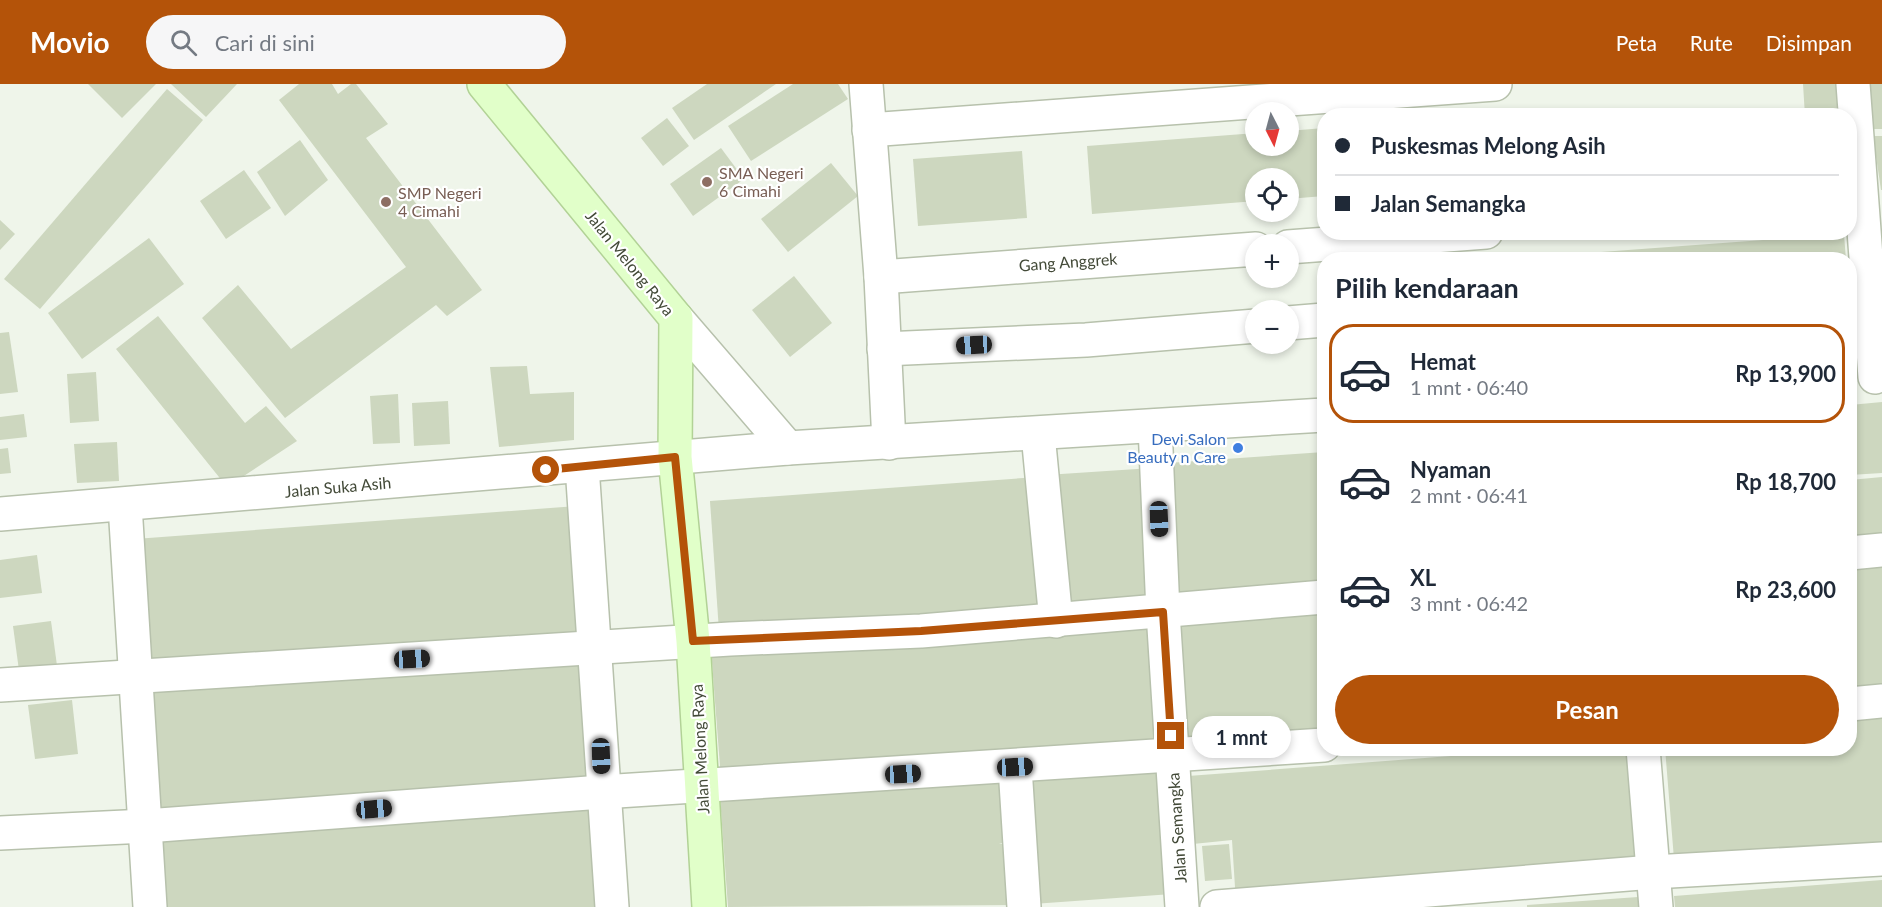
<!DOCTYPE html>
<html lang="id">
<meta charset="utf-8">
<style>
:root{--surface:#fff;--page:#f6f6f7;--text:#1f2937;--muted:#747a83;--line:#e0e1e3;--accent:#b45309}
body{margin:0;font-family:Lato,sans-serif;background:var(--page);color:var(--text);height:100vh;display:flex;flex-direction:column;font-size:22px;white-space:nowrap}
*{box-sizing:border-box;margin:0}
p{font-size:20px;color:var(--muted)}
.icon{flex:none;width:33px;height:33px;fill:none;stroke:currentColor;stroke-width:2;stroke-linecap:round;stroke-linejoin:round}
.map{position:relative;flex:1;overflow:hidden}
.details{position:absolute;left:1317px;top:168px;width:540px;height:504px;display:flex;flex-direction:column;background:var(--surface);border-radius:24px;box-shadow:0 3px 9px #0003}
.details>*{flex:none}
.guide{position:absolute;left:1317px;top:24px;width:540px;height:132px;border-radius:24px;box-shadow:0 3px 9px #0003;display:grid;align-content:center;height:132px;padding:0 18px;background:var(--surface)}
.needle{width:39px;rotate:174deg}
.fabs{position:absolute;left:1245px;top:18px;display:grid;gap:12px}
.fabs a{display:grid;place-items:center;width:54px;height:54px;border-radius:50%;background:var(--surface);box-shadow:0 3px 9px #0003;font-size:30px}
.end{position:absolute;width:27px;height:27px;margin:-14px;border:8px solid #b45309;background:#fff;box-shadow:0 0 0 3px #fff}
.from{border-radius:50%}
.bubble{position:absolute;height:42px;border-radius:21px;background:var(--surface);box-shadow:0 3px 9px #0003;font-size:20px;font-weight:700;line-height:42px;text-align:center}
.car{position:absolute;width:18px;height:36px;margin:-18px -9px;border-radius:8px;box-shadow:0 0 4px 2px #0007;background:linear-gradient(#222 24%,#8ab4d8 0 40%,#222 0 76%,#8ab4d8 0 86%,#222 0)}
.guide b{display:flex;align-items:center;gap:21px;height:57px;font-size:22px}
.guide b+b{border-top:2px solid var(--line)}
.guide i{width:15px;height:15px;background:var(--text)}
ul{padding:0;list-style:none}
li{display:flex;align-items:center;gap:18px;height:99px;margin:0 12px 9px;padding:0 6px;border:3px solid transparent;border-radius:24px}
li div{flex:1}
li b{display:block;font-size:22px}
li em{font-style:normal;font-weight:700}
li.active{border-color:var(--accent)}
li>.icon{width:54px;height:54px;stroke-width:1.5}
h2{padding:0 18px;font-size:27px;line-height:72px}
.primary-button{display:flex;gap:12px;margin-top:auto;padding:12px 18px}
.primary-button a{flex:1;height:69px;border-radius:36px;background:var(--accent);color:#fff;font-size:24px;font-weight:700;line-height:69px;text-align:center}
header{display:flex;align-items:center;gap:36px;box-sizing:border-box;height:84px;padding:0 30px;background:var(--accent);color:#fff}
header strong{font-size:28px}
nav{display:flex;gap:33px;margin-inline-start:auto;font-size:21px}
.search{width:420px;height:54px;background:var(--page);display:flex;align-items:center;gap:15px;box-sizing:border-box;padding:0 21px;border-radius:33px;color:var(--muted);font-size:22px}
.map>svg:first-child{display:block}
</style>
<header>
<strong>Movio</strong>
<div class="search"><svg class="icon" aria-label="search" viewBox="0 0 24 24"><circle cx="10" cy="10" r="6"/><path d="M15 15l6 6"/></svg>Cari di sini</div>
<nav><a>Peta</a><a>Rute</a><a>Disimpan</a></nav>
</header>
<div class="map">
<svg width="1882" height="823" viewBox="0 0 1882 823">
<rect width="100%" height="100%" fill="#eff5ea"/>
<g fill="#cdd7bf">
<path d="M88 0H156L122 34Z"/>
<path d="M171 0H237L206 33Z"/>
<path d="M299 0H332L338 10 351 0H356L388 40 366 54 482 206 447 232 436 221 285 334 202 234 238 201 291 265 406 183 279 16Z"/>
<path d="M707 0H776L694 56 672 24Z"/>
<path d="M793 0H838L848 15 751 77 728 42Z"/>
<path d="M1803 0H1839L1842 32H1805Z"/>
<path d="M1869 0H1882V45H1873Z"/>
<path d="M167 5 203 36 40 225 4 195Z"/>
<path d="M667 34 689 62 663 82 641 54Z"/>
<path d="M1324 44V112L1288 115V94H1256V117L1092 130 1087 62 1256 49V62H1288V47Z"/>
<path d="M1873 52H1882V106H1881Z"/>
<path d="M300 56 328 96 285 132 257 88Z"/>
<path d="M721 64 744 95 693 132 670 100Z"/>
<path d="M1022 67 1027 134 918 142 913 75Z"/>
<path d="M831 79 858 112 788 168 761 135Z"/>
<path d="M244 86 271 124 226 155 200 117Z"/>
<path d="M0 136 15 150 0 166Z"/>
<path d="M1844 150 1846 176H1520V174Z"/>
<path d="M149 154 184 200 82 275 48 229Z"/>
<path d="M794 192 832 239 790 273 752 226Z"/>
<path d="M158 232 245 339 266 322 297 357 227 403 116 265Z"/>
<path d="M9 248 18 308 0 310V249Z"/>
<path d="M527 282 530 310 574 308V356L499 363 490 283Z"/>
<path d="M96 288 99 337 70 339 67 290Z"/>
<path d="M398 310 400 359 373 360 370 312Z"/>
<path d="M448 317 450 360 414 362 412 319Z"/>
<path d="M1882 318V389L1850 391V321Z"/>
<path d="M24 330 27 353 0 356V333Z"/>
<path d="M117 358 119 397 77 399 74 360Z"/>
<path d="M8 364 11 389 0 390V365Z"/>
<path d="M1324 368V499L1178 509 1168 379Z"/>
<path d="M1152 384 1159 514 1057 522 1046 391Z"/>
<path d="M1037 393 1046 522 719 547 710 417Z"/>
<path d="M1882 393V456L1850 459V396Z"/>
<path d="M577 422 587 552 144 585 135 455Z"/>
<path d="M37 471 42 509 0 514V476Z"/>
<path d="M1882 478V608L1850 611V480Z"/>
<path d="M1324 521V651L1187 661 1178 532Z"/>
<path d="M1154 533 1163 663 721 695 711 565Z"/>
<path d="M51 537 58 589 20 594 13 542Z"/>
<path d="M584 574 594 703 151 736 142 606Z"/>
<path d="M72 616 78 670 35 675 28 621Z"/>
<path d="M1882 628V759L1674 775 1665 664H1850V631Z"/>
<path d="M1557 664H1631L1640 789 1236 819 1232 756 1193 760 1188 692Z"/>
<path d="M1162 680 1172 810 1033 820 1024 690Z"/>
<path d="M1010 691 1013 756 999 760H1015L1019 821 728 823 720 713Z"/>
<path d="M597 721 605 823H160L155 754Z"/>
<path d="M1229 760 1232 795 1205 797 1202 762Z"/>
<path d="M1882 796V823H1675L1674 812Z"/>
<path d="M1638 813 1639 823H1527V821Z"/>
</g>
<g fill="none" stroke-linecap="round" stroke-linejoin="round">
<g stroke="#b7c1ac" stroke-width="36">
<g id="minor">
<path d="M866 0 881 193 889 359"/>
<path d="M1853 0 1875 293"/>
<path d="M869 46 1495 0"/>
<path d="M1288 163 1486 148"/>
<path d="M881 193 1256 165"/>
<path d="M676 234 788 364"/>
<path d="M1288 239 1324 236"/>
<path d="M884 265 1086 256 1256 242"/>
<path d="M1155 342 1163 528 1182 823"/>
<path d="M1038 350 1056 537"/>
<path d="M582 382 612 823"/>
<path d="M125 421 150 823"/>
<path d="M0 430 788 364 1324 331"/>
<path d="M1850 469 1882 466"/>
<path d="M0 601 730 555 921 547 1324 513"/>
<path d="M1850 620 1882 617"/>
<path d="M1643 664 1656 823"/>
<path d="M1015 683 1024 823"/>
<path d="M0 749 146 742 602 708 1324 661"/>
<path d="M1217 823 1653 788 1882 775"/>
</g>
</g>
<g stroke="#b2d296" stroke-width="36">
<path id="secondary" d="M484 0 676 234 675 373 693 557 709 823"/>
</g>
<use href="#minor" stroke="#fff" stroke-width="33"/>
<use href="#secondary" stroke="#e1ffc9" stroke-width="33"/>
</g>
<g fill="none" stroke-linecap="round" stroke-linejoin="round">
<path stroke="#b45309" stroke-width="8" d="M546 386 675 373 693 557 921 547 1163 528 1171 652"/>
</g>
<g fill="#8d6e63" stroke="#fff" stroke-width="2">
<circle cx="707" cy="98" r="6"/>
<circle cx="386" cy="118" r="6"/>
</g>
<circle fill="#3f7fe0" stroke="#fff" stroke-width="2" cx="1238" cy="364" r="6"/>
<g text-anchor="middle" stroke-width="4.5" stroke-linejoin="round" paint-order="stroke">
<g font-size="16" fill="#785e54" stroke="#fff" text-anchor="start">
<text x="719" y="95">SMA Negeri<tspan x="719" dy="18">6 Cimahi</tspan></text>
<text x="398" y="115">SMP Negeri<tspan x="398" dy="18">4 Cimahi</tspan></text>
</g>
<g font-size="16" fill="#424937" stroke="#fff">
<text transform="translate(1068 178) rotate(-4)" y="6">Gang Anggrek</text>
<text transform="translate(630 179) rotate(51)" y="6">Jalan Melong Raya</text>
<text transform="translate(338 403) rotate(-5)" y="6">Jalan Suka Asih</text>
<text transform="translate(700 665) rotate(-93)" y="6">Jalan Melong Raya</text>
<text transform="translate(1177 744) rotate(-94)" y="6">Jalan Semangka</text>
</g>
<g font-size="16" fill="#366cbe" stroke="#fff" text-anchor="end">
<text x="1226" y="361">Devi Salon<tspan x="1226" dy="18">Beauty n Care</tspan></text>
</g>
</g>
</svg>
<div class="fabs">
<a><svg class="needle" viewBox="-14 -14 28 28"><path d="M0-13l5 13h-10z" fill="#e53935"/><path d="M0 13l5-13h-10z" fill="#747a83"/></svg></a>
<a><svg class="icon" aria-label="locate" viewBox="0 0 24 24"><circle cx="12" cy="12" r="6"/><path d="M12 2v4M12 18v4M2 12h4M18 12h4"/></svg></a>
<a>+</a>
<a>−</a>
</div>
<i class="end from" style="left:546px;top:386px"></i>
<i class="end" style="left:1171px;top:652px"></i>
<div class="bubble" style="left:1192px;top:632px;width:99px">1 mnt</div>
<i class="car" style="left:974px;top:261px;rotate:267deg"></i>
<i class="car" style="left:1159px;top:435px;rotate:178deg"></i>
<i class="car" style="left:412px;top:575px;rotate:87deg"></i>
<i class="car" style="left:601px;top:672px;rotate:178deg"></i>
<i class="car" style="left:1015px;top:683px;rotate:87deg"></i>
<i class="car" style="left:903px;top:690px;rotate:87deg"></i>
<i class="car" style="left:374px;top:725px;rotate:85deg"></i>
<div class="guide">
<b><i class="from"></i>Puskesmas Melong Asih</b>
<b><i></i>Jalan Semangka</b>
</div>
<section class="details">
<h2>Pilih kendaraan</h2>
<ul>
<li class="active"><svg class="icon" aria-label="car" viewBox="0 0 24 24"><path d="M5 17H2v-5l4-1 3-4h7l3 4 3 1v5h-3M9 17h6M6 11h13"/><circle cx="7" cy="17" r="2"/><circle cx="17" cy="17" r="2"/></svg><div><b>Hemat</b><p>1 mnt · 06:40</p></div><em>Rp 13,900</em></li>
<li><svg class="icon" aria-label="car" viewBox="0 0 24 24"><path d="M5 17H2v-5l4-1 3-4h7l3 4 3 1v5h-3M9 17h6M6 11h13"/><circle cx="7" cy="17" r="2"/><circle cx="17" cy="17" r="2"/></svg><div><b>Nyaman</b><p>2 mnt · 06:41</p></div><em>Rp 18,700</em></li>
<li><svg class="icon" aria-label="car" viewBox="0 0 24 24"><path d="M5 17H2v-5l4-1 3-4h7l3 4 3 1v5h-3M9 17h6M6 11h13"/><circle cx="7" cy="17" r="2"/><circle cx="17" cy="17" r="2"/></svg><div><b>XL</b><p>3 mnt · 06:42</p></div><em>Rp 23,600</em></li>
</ul>
<div class="primary-button"><a>Pesan</a></div>
</section>
</div>
